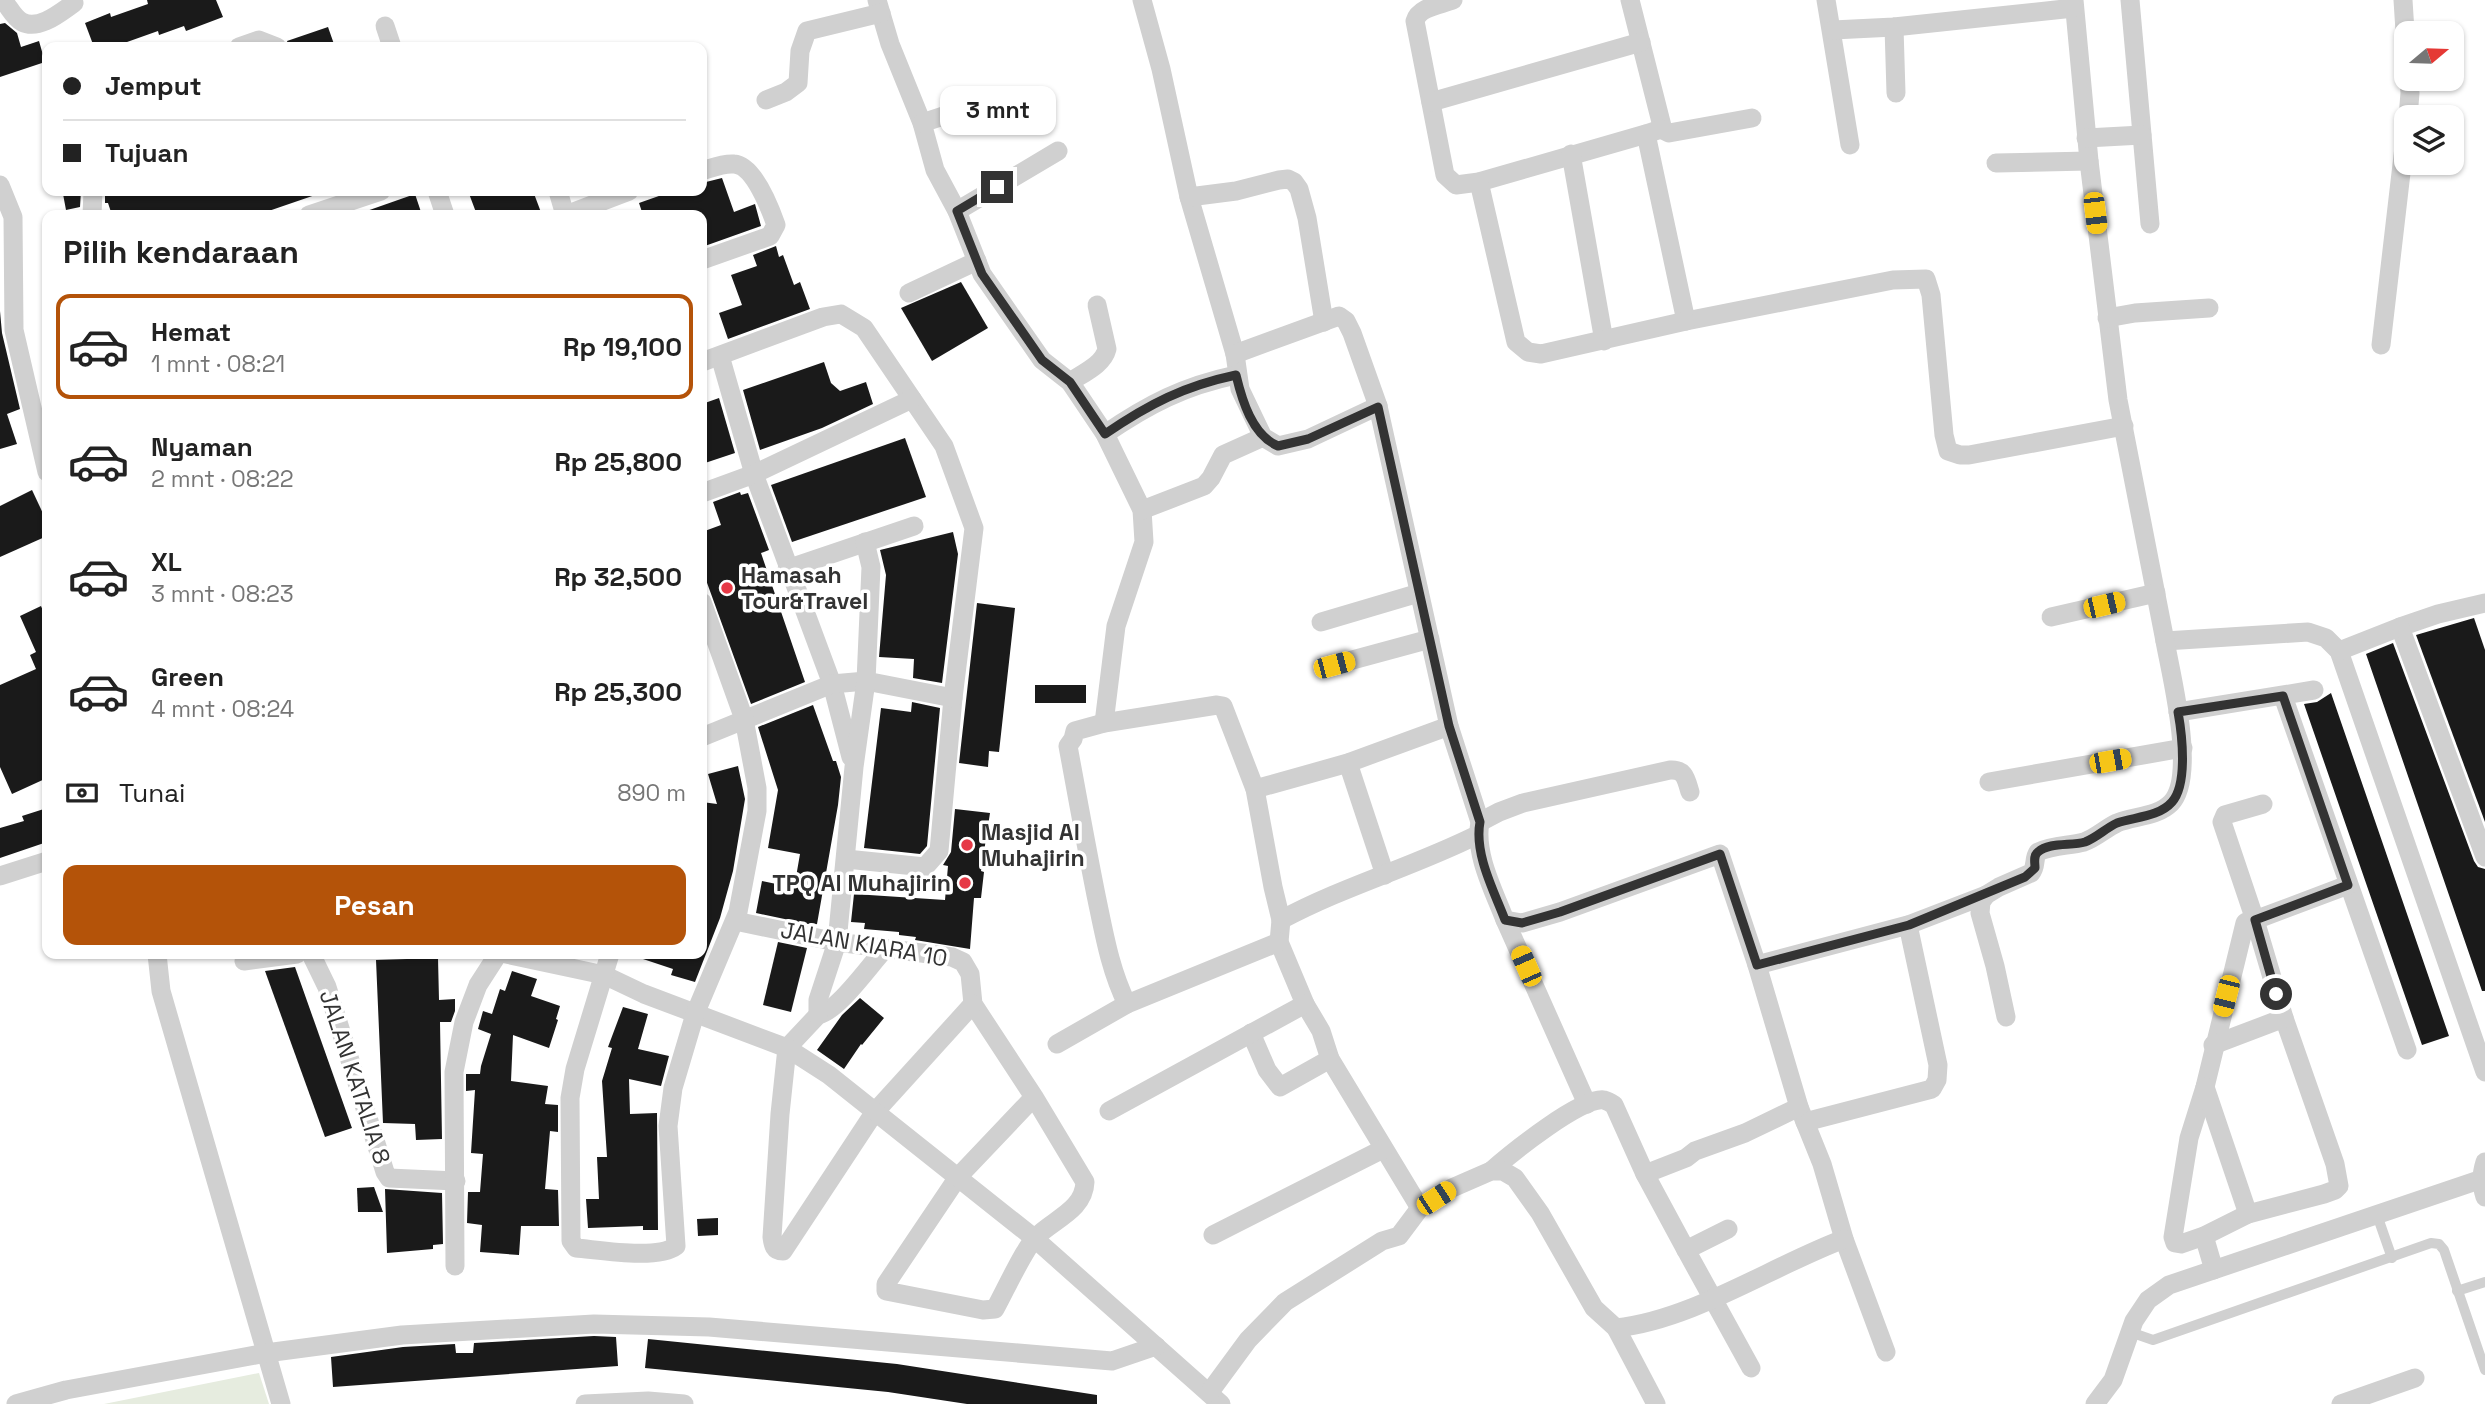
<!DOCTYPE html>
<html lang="id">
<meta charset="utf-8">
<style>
:root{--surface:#fff;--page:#f6f6f6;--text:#222;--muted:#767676;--line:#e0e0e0;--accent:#b45309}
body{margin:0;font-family:"Space Grotesk",sans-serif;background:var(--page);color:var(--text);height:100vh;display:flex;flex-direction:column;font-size:26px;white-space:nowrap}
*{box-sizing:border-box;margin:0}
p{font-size:23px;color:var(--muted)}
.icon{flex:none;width:38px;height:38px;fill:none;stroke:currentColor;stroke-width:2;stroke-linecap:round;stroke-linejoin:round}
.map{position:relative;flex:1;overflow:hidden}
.panel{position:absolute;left:42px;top:210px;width:665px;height:749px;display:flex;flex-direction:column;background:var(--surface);border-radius:14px;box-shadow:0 2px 5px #0004}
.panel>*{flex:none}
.guide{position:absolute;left:42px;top:42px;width:665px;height:154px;border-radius:14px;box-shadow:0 2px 5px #0004;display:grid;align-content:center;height:154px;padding:0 21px;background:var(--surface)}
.needle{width:46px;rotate:71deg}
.buttons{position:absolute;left:2394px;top:21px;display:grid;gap:14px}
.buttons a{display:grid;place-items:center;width:70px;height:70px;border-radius:14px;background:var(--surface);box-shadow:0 2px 5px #0004;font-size:35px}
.end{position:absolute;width:32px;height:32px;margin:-16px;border:9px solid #333;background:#fff;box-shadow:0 0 0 4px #fff}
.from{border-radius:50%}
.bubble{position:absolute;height:49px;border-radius:14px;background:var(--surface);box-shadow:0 2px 5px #0004;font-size:23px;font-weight:600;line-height:49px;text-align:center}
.car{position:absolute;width:21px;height:42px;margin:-21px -10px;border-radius:9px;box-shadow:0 0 5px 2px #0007;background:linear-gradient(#f5c518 24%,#345 0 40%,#f5c518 0 76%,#345 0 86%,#f5c518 0)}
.guide b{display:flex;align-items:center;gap:24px;height:66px;font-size:26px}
.guide b+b{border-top:2px solid var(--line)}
.guide i{width:18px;height:18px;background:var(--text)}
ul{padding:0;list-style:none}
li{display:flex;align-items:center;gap:21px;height:105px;margin:0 14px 10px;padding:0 7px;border:4px solid transparent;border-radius:14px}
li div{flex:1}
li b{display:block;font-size:26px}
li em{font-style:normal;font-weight:600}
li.active{border-color:var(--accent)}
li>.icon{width:63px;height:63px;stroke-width:1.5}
h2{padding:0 21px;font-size:32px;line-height:84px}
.pay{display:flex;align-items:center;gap:18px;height:77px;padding:0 21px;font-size:26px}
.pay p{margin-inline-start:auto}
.action{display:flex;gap:14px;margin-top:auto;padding:14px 21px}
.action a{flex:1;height:80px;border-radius:14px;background:var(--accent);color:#fff;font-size:28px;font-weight:600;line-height:80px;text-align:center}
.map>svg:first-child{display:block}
</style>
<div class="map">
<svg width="2485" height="1404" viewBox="0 0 2485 1404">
<rect width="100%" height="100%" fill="#fff"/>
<path fill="#e6ecdf" d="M259 1373 269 1404H104Z"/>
<g fill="#1a1a1a">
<path d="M147 0H216L223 17 186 31 184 26 159 35 158 31 113 47H94L85 23 110 13 111 17 148 4Z"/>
<path d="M5 23 17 33 21 47 39 41 45 62 0 77V24Z"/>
<path d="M328 27 335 47H289L287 41Z"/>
<path d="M722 178 734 212 755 204 761 226 702 247V215H643L639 203 673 191H702V183Z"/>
<path d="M65 191H81L80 207 66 210 63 194 66 193Z"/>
<path d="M105 191H321V193L257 215H112L108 203H105Z"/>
<path d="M468 191H533L542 215H477Z"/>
<path d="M415 194 422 215H362L361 213Z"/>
<path d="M776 246 779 257 783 255 794 285 800 282 810 309 728 339 719 313 742 305 731 275 757 266 753 255Z"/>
<path d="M961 282 988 328 932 361 901 308Z"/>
<path d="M0 311 2 333 20 409 7 414 17 444 0 449Z"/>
<path d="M824 362 831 383 840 391 866 382 873 404 822 428 760 450 743 390Z"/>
<path d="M719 398 735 453 702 464V404Z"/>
<path d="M905 438 926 497 792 542 771 485Z"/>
<path d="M32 490 47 522V536L0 557V506Z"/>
<path d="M740 492 741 495 748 493 769 550 761 553 805 682 751 704 702 569V532L721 525 713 502Z"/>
<path d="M953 532 958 554 942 683 913 678 914 659 879 657 886 575 880 550Z"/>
<path d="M977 603 1015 608 999 752 989 751 988 767 959 763Z"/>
<path d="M41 606 47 620V778L12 794 0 767V685L36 669 30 655 36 652 20 616Z"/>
<path d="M2474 618 2485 650V822L2416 635Z"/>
<path d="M2393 643 2474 861 2478 867 2485 869V991H2482L2366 654Z"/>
<rect x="1035" y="685" width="51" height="18"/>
<path d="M2331 693 2449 1036 2422 1045 2304 704 2317 702Z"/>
<path d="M912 702 940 708 927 846 920 854 864 848 881 708 911 712Z"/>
<path d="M813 705 833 761H836L841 777 838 805 817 924 813 925 756 913 762 881 786 886 796 877 800 854 768 848 778 790 758 727Z"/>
<path d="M738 766 745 799 733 871 720 918 695 982 671 975 673 969 637 957V954H702V848L706 821 702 820V802L717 804 708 774Z"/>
<path d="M47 808V842L0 858V828L24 821 22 816Z"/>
<path d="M955 809 990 813 981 871 984 872 981 898H974L970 949 915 940 916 937 899 935V932L864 929 865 923 851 922 854 894 945 900 948 866 943 865 951 852Z"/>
<path d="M778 942 807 948 791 1012 763 1005Z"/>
<path d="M438 958 439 1000 455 999V1011L451 1022H440L442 1139 416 1140 415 1124 383 1123 376 960Z"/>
<path d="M295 967 352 1128 325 1137 265 971Z"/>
<path d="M512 971 537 979 531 996 560 1006 556 1019 558 1020 549 1048 513 1035 511 1081 548 1086 545 1104 558 1105V1132L550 1131 545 1189 558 1190 559 1226H521L519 1255 480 1252 482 1225 467 1223 468 1192H480L483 1154 471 1153 475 1090 466 1091V1074H480L481 1066 491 1034 478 1029 483 1011 492 1014 500 989 505 991Z"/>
<path d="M860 998 884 1018 862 1045 861 1044 844 1069 817 1050 842 1015Z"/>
<path d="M623 1007 648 1014 638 1049 669 1056 661 1086 629 1079 630 1114 657 1113 658 1230H643V1226L588 1228 586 1199H599L597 1157H607L602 1081 612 1048 608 1047Z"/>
<path d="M374 1187 383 1212H358L357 1188Z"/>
<path d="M385 1189 442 1193 443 1244 433 1245V1249L387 1253Z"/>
<path d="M718 1218V1235L698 1236 697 1219Z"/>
<path d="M594 1336 616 1337 618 1366 333 1387 331 1357 403 1347 455 1344 456 1353H473L474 1343Z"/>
<path d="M648 1339 897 1364 1097 1395V1404H967L888 1392 645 1368Z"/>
</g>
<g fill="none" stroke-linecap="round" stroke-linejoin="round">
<g stroke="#d0d0d0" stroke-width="10">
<path d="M2377 1215 2392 1258"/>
<path d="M2457 1291 2485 1282"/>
<path d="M2130 1332 2153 1340 2431 1243 2439 1244 2444 1250 2485 1370"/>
</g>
<g stroke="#d0d0d0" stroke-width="19">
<path d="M3 0C9 7 14 18 22 22 39 31 61 12 74 3"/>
<path d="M877 0 890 44 922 123 935 170 957 211 982 274 1042 360 1070 382 1105 434 1142 510 1144 542 1116 626 1104 723"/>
<path d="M1142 0 1161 69 1189 197 1235 354 1240 389 1263 437 1278 446 1308 439 1378 406"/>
<path d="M1453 0C1440 5 1419 7 1415 21L1445 175 1456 185 1479 182 1646 134"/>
<path d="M1630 0 1662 126 1661 129 1646 134 1686 321 1893 280 1926 279 1931 295 1944 435 1948 451 1960 455H1969L2124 426"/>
<path d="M1826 0 1850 145"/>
<path d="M2074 0 2089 161 2118 400 2165 641 2308 632 2326 638 2339 651 2485 1072"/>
<path d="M2130 0 2150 224"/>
<path d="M2403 0 2406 47"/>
<path d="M385 26 392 47"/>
<path d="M1894 27 1896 93"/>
<path d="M1833 30 1894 27 2074 8"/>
<path d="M239 47 259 40 277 47"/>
<path d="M766 100 786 92 798 83 800 51 807 31 881 13"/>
<path d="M1431 102 1641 42"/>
<path d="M2408 117 2410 93 2409 79"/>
<path d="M922 123 995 99"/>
<path d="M1661 129 1669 133 1752 118"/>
<path d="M2086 138 2142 135"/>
<path d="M1571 154 1604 341"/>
<path d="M1996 163 2089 161"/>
<path d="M702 171C712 168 723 163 734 164 754 165 770 208 776 225L770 236 702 260"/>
<path d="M1479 182 1516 342 1528 352 1541 354 1686 321"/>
<path d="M0 185 13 217 14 330 47 472"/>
<path d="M437 191 445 215"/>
<path d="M558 191 565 215"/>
<path d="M1189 197 1236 191 1279 180 1288 179 1294 182 1299 189 1307 218 1324 322"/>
<path d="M957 211 1058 151"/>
<path d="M92 215 93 191"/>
<path d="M309 215 381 191"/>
<path d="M566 215 629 191"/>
<path d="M909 293 977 261"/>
<path d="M2107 318 2135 313 2209 308"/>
<path d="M2381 345 2406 130"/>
<path d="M1235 354 1339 316 1346 321 1352 333 1378 406 1449 726 1480 822C1474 854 1494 891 1505 920L1522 923 1560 912 1720 854 1757 965 1799 1107 1822 1164 1844 1239 1886 1352"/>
<path d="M720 356 754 474 832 684 851 757"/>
<path d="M702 362 823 317 841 314 864 328 944 446 974 528 953 698 939 851 925 867 846 859"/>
<path d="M1070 382C1083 373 1103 365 1107 349L1097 305"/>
<path d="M1105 434C1149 404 1184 386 1236 375"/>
<path d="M702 493 754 474 912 399"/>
<path d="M1142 510 1204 486 1211 478 1223 455 1263 437"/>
<path d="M787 569 914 526"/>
<path d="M2485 603 2438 614 2400 627 2485 857"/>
<path d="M2051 617 2156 593"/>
<path d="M1321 622 1419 593"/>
<path d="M2339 651 2400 627"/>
<path d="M1334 665 1430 639"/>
<path d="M2283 696 2407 1050"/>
<path d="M2178 712 2314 690"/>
<path d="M702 737 832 684 866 681 953 698"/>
<path d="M1348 763 1385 875"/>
<path d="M1989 782 2183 748"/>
<path d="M1255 789 1348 763 1449 726"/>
<path d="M2263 804 2225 815 2222 822 2255 920 2284 1018 2335 1164 2339 1186 2335 1190 2324 1194 2248 1214 2204 1236 2181 1244 2175 1243 2173 1237 2189 1138 2205 1087 2245 923 2246 922 2255 920 2348 885"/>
<path d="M1480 822 1499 812 1523 803 1670 770C1685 769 1686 779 1690 792"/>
<path d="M0 876 47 861"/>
<path d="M1281 920 1279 942 1305 1004 1321 1031 1330 1059 1420 1208"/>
<path d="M1505 920 1587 1104"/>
<path d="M735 921 837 942 952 957 963 962 970 974 973 1004 1034 1097 1085 1182C1084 1210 1054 1219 1036 1237 1024 1249 1005 1291 995 1309L983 1310 886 1291V1284L958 1177 1034 1097"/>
<path d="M884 950C869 966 838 1011 818 1015L787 1048 780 1114 772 1237C773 1245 774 1251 783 1251L874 1113 973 1004"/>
<path d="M157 954 161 991 281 1404"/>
<path d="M311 954 327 987 385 1172 389 1178 456 1181"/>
<path d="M506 954 604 975 644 994 787 1048 829 1075 1034 1238 1221 1404"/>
<path d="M610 954 575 1069 570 1098 571 1241 576 1248C600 1250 658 1260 676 1246L668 1126 673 1088 695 1014 738 912 757 811V788L744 719 702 602"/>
<path d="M244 961 297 954"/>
<path d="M1757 965 1908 925 1986 895"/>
<path d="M1127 1004C1110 970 1104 933 1096 895 1086 845 1077 795 1068 746L1073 739 1075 731 1104 723 1217 705 1223 706 1255 789 1273 887 1281 920C1344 886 1413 867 1477 835"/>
<path d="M818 1015V1000L837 942 854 767 866 681 871 567 865 542"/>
<path d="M2006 1017 1995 966 1980 913 1981 902 1986 895 1999 887 2031 873C2037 866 2033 859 2038 852 2053 845 2069 846 2084 842 2096 838 2106 828 2117 823 2134 816 2157 817 2171 803 2197 776 2171 675 2165 641"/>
<path d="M1251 1033 1267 1070 1280 1087 1330 1059"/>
<path d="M1057 1044 1127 1004 1279 942"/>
<path d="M2213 1045 2284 1018"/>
<path d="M2205 1087 2248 1214"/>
<path d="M1109 1111 1305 1004"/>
<path d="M1805 1122 1932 1089 1937 1080 1938 1065 1908 925"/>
<path d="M2485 1162C2481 1175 2481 1184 2485 1197"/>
<path d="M1491 1171C1509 1155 1582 1096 1604 1100 1608 1101 1611 1103 1614 1105L1645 1174 1686 1250"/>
<path d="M1645 1174 1686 1158 1695 1151 1745 1133 1799 1107"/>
<path d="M1728 1229 1686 1250 1751 1368"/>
<path d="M1213 1235 1383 1149"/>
<path d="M2204 1236 2214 1270"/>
<path d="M455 1266 454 1072 464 1022 478 985 498 954"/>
<path d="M1616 1328 1656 1404"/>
<path d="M1209 1393 1248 1340 1285 1302 1382 1241 1399 1236 1420 1208 1452 1188 1491 1171H1503L1515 1178 1540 1213 1594 1308 1616 1328C1692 1320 1772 1266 1844 1239"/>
<path d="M16 1404 66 1390 266 1353 402 1335 594 1324 709 1327 1112 1361 1156 1346"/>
<path d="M585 1404 648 1401 684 1404"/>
<path d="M2095 1404 2113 1380 2134 1321 2148 1300 2169 1285 2482 1179"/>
<path d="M2341 1404 2415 1378"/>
</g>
</g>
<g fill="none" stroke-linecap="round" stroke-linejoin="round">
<path stroke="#333" stroke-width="9" d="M997 187 957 211 982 274 1042 360 1070 382 1105 434C1149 404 1184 386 1236 375 1242 400 1252 435 1278 446L1308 439 1378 407 1449 726 1480 822C1474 854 1494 891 1505 920L1522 923 1560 912 1720 854 1757 965 1909 925 2025 877 2035 868C2035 862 2033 856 2038 852 2049 842 2071 846 2085 842 2096 838 2106 828 2117 823 2134 817 2159 817 2172 802 2188 784 2182 734 2178 712L2283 696 2348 885 2255 920 2276 994"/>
</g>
<g fill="#e63946" stroke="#fff" stroke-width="2.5">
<circle cx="727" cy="588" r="7"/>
<circle cx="967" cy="845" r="7"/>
<circle cx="965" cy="883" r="7"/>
</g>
<g text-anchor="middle" stroke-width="7" stroke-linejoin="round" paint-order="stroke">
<g font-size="23" font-weight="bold" fill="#333" stroke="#fff" text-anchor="start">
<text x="741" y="583">Hamasah<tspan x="741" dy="26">Tour&amp;Travel</tspan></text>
<text x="981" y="840">Masjid Al<tspan x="981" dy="26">Muhajirin</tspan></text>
<text x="951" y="891" text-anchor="end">TPQ Al Muhajirin</text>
</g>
<g font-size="23" fill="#333" stroke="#fff">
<text transform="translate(864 944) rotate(10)" y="8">JALAN KIARA 10</text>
<text transform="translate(355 1077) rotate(72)" y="8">JALAN KATALIA 8</text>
</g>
</g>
</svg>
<div class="buttons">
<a><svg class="needle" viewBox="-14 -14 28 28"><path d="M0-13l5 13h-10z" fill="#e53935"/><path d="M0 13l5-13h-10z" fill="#767676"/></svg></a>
<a><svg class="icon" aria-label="layers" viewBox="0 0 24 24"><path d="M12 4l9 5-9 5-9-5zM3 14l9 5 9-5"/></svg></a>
</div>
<i class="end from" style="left:2276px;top:994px"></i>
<i class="end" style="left:997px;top:187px"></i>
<div class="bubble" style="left:940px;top:86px;width:116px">3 mnt</div>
<i class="car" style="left:2095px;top:213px;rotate:173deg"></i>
<i class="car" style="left:2104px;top:605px;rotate:77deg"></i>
<i class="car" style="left:1334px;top:665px;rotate:75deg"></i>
<i class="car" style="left:2110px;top:761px;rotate:80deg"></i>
<i class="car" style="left:1526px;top:966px;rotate:336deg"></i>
<i class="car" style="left:2226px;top:996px;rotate:194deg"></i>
<i class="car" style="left:1436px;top:1198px;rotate:57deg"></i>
<div class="guide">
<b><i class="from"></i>Jemput</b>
<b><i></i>Tujuan</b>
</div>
<section class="panel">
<h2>Pilih kendaraan</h2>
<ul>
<li class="active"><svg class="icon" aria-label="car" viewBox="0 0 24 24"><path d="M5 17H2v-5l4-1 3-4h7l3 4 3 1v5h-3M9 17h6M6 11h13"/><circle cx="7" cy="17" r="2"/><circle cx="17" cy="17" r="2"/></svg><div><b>Hemat</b><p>1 mnt · 08:21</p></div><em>Rp 19,100</em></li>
<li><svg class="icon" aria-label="car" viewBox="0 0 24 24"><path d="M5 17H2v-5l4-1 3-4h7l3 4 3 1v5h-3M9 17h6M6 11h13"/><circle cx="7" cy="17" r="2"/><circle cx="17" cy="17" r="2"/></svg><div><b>Nyaman</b><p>2 mnt · 08:22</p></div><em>Rp 25,800</em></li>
<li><svg class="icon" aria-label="car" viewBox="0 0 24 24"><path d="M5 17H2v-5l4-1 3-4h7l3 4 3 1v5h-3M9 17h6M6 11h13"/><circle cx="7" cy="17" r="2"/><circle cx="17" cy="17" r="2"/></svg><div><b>XL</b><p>3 mnt · 08:23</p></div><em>Rp 32,500</em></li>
<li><svg class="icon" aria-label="car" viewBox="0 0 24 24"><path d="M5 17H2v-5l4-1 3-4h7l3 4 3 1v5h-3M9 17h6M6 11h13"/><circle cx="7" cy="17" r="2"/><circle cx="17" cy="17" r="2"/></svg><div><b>Green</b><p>4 mnt · 08:24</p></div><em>Rp 25,300</em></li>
</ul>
<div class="pay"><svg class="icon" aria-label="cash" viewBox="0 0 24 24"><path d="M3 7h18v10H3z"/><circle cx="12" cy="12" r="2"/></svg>Tunai<p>890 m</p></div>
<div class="action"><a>Pesan</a></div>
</section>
</div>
